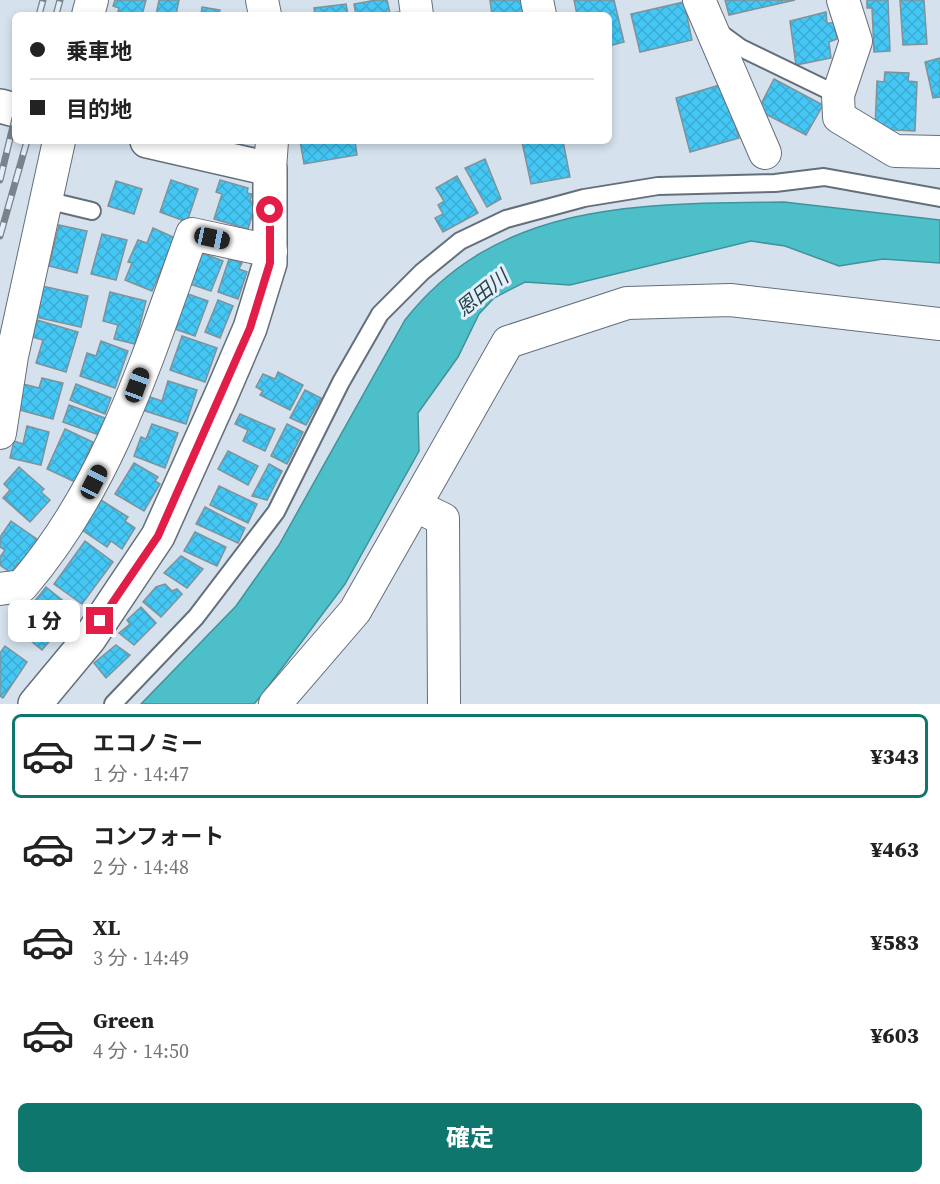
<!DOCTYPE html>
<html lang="ja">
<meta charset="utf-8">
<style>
:root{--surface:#fff;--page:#f2f2f2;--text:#222;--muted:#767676;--line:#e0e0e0;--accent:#0f766e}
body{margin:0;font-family:"Source Serif 4","Noto Sans JP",serif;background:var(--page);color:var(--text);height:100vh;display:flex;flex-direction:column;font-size:22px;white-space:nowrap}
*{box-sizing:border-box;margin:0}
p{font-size:20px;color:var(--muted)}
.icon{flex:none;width:33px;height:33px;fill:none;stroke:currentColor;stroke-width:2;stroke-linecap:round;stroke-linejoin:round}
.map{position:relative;height:704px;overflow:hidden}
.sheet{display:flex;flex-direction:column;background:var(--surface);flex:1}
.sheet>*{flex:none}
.guide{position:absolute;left:12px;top:12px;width:600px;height:132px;border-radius:9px;box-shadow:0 3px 9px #0003;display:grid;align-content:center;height:132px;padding:0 18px;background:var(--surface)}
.end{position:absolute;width:27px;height:27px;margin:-14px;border:8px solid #e11d48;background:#fff;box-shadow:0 0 0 3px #fff}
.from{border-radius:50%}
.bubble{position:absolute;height:42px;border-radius:9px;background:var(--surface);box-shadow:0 3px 9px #0003;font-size:20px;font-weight:800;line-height:42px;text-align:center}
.car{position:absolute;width:18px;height:36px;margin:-18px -9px;border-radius:8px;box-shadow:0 0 4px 2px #0007;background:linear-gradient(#222 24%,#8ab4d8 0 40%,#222 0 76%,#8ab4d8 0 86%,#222 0)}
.guide b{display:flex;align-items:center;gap:21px;height:57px;font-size:22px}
.guide b+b{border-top:2px solid var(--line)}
.guide i{width:15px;height:15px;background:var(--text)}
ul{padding:10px 0 0;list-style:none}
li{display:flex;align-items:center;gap:18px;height:84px;margin:0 12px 9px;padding:0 6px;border:3px solid transparent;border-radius:9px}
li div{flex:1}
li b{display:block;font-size:22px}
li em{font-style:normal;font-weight:800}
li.on{border-color:var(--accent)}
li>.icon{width:54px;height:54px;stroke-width:1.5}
.primary-button{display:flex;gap:12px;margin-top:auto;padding:12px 18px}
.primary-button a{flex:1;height:69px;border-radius:9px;background:var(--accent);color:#fff;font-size:24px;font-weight:800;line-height:69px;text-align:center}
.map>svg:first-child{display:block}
</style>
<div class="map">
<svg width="940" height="704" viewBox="0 0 940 704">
<defs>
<pattern id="building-cross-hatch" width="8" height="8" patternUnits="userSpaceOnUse" patternTransform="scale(1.5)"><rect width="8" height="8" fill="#44c7f4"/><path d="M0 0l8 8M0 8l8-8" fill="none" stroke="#3babd2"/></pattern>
</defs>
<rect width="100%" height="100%" fill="#d5e2ee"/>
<path fill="#4dbfc8" stroke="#41929a" stroke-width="1.5" d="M784 202 940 220V263L883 259 839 266 785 246 751 241 570 285 525 282 494 298 479 314 458 357 418 413 419 451 345 584 261 696 254 704H141L236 606 279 545 405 320C500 199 644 204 784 202Z"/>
<g fill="url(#building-cross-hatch)" stroke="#819198" stroke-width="1.5">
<path d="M115 0H146L142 15H117L119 8 113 6Z"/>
<path d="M159 0H179L176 15H153H156Z"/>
<path d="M376 0H387L390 13 399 12V15H356L354 4Z"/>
<path d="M490 0H521L523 15H492Z"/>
<path d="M574 0H614L624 42 609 46V15H577Z"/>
<path d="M725 0H795L729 15Z"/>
<path d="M867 0H888L890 51 874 52 872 8H867Z"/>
<path d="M900 0H924L927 44 903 45Z"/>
<path d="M684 2 692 40 640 52 631 14Z"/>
<path d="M346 4 348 15H315L314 8Z"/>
<path d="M202 7 220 10 219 15H201Z"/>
<path d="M826 12 827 23H834L837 39 829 42 831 58 796 65 790 21Z"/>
<path d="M940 58V97L933 98 925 62Z"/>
<path d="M885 72 909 73 908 81 917 82 915 131 875 129 877 81 884 82Z"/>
<path d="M774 79 823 105 806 135 758 110Z"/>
<path d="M723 84 739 138 690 152 676 98Z"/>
<path d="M300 141H355L357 155 304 164Z"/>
<path d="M563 141 570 177 531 184 522 142Z"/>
<path d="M485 159 501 199 487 207 465 168Z"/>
<path d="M457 176 478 213 443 232 435 218 443 214 438 205 444 201 436 188Z"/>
<path d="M171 180 198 189 187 222 160 212Z"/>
<path d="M220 180 248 188 247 193 252 194 250 201 256 202 248 229 214 219 222 194 216 192Z"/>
<path d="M116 181 142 189 134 214 108 206Z"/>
<path d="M59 225 87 231 77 273 49 266Z"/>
<path d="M153 228 175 238 152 291 125 280 132 263 128 262 138 240 147 243Z"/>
<path d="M102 234 127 240 116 280 91 274Z"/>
<path d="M202 253 223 261 211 291 190 284Z"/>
<path d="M229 259 242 263 239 269 247 272 238 299 218 292Z"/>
<path d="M42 286 88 296 81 327 35 317Z"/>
<path d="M110 292 146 301 135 344 114 339 118 325 103 321Z"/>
<path d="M185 293 208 301 195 336 172 328Z"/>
<path d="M218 300 233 306 220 338 205 332Z"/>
<path d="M37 320 78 332 66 372 36 363 43 340 32 337Z"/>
<path d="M182 336 217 348 205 382 170 370Z"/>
<path d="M101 341 128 351 115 388 80 376 87 353 96 356Z"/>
<path d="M278 372 303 385 290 410 260 395 263 391 256 387 263 374 275 379Z"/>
<path d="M42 378 63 383 53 419 16 409 23 384 39 388Z"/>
<path d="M168 381 197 390 186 424 142 410 147 396 162 401Z"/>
<path d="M76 384 111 398 105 414 70 400Z"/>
<path d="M305 390 321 398 306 425 290 418Z"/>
<path d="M69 405 105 418 99 435 63 422Z"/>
<path d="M240 414 275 429 265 451 243 441 248 430 235 424Z"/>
<path d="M152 424 178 433 165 468 134 456 141 437 146 439Z"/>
<path d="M287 424 303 432 287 464 271 456Z"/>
<path d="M27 426 49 432 41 465 10 458 14 441 23 444Z"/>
<path d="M65 429 93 442 75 482 47 469Z"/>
<path d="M228 451 258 466 248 485 218 469Z"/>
<path d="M134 463 158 477 155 481 160 484 144 511 115 494Z"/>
<path d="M269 464 282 471 267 500 252 496Z"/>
<path d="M19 467 44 489 41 492 50 500 30 522 3 498 10 490 4 484Z"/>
<path d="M219 486 257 504 248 523 210 505Z"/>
<path d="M101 500 128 517 125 521 135 528 122 549 111 541 107 547 82 530Z"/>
<path d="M205 507 245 528 238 543 196 524Z"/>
<path d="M11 521 41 542 23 567 18 563 11 573 0 565V557L5 550 0 547V537Z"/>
<path d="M195 532 226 547 217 566 184 551Z"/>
<path d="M85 541 113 562 82 604 54 584Z"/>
<path d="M181 556 203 569 187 588 164 573Z"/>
<path d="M165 584 172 591 177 589 182 594 161 617 143 602 156 587Z"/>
<path d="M46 587 76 611 64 626 34 602Z"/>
<path d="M141 607 156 623 134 645 119 633 130 624 127 620Z"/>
<path d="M42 618 58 631 42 650 26 637Z"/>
<path d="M116 645 130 655 106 678 94 663Z"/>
<path d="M5 646 27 662 3 698 0 696V653Z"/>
</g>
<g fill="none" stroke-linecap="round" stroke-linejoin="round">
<g stroke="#646f7a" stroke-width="20">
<g id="lane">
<path d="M719 32 741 48 838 95"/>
<path d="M46 200 92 211"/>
<path d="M113 704 196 617 276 512 341 382 380 314 422 272 460 241 506 219 584 198 658 186 775 183 824 177 940 198"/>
</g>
</g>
<g stroke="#646f7a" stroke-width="34">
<g id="street">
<path d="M262 0 265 15"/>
<path d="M415 0 417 15"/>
<path d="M537 0 540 15"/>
<path d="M699 0 765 153"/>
<path d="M843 0 856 41 838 95 839 117 895 151 940 152"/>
<path d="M88 15 92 0"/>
<path d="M270 169 272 141"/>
<path d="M0 433 12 356 59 141"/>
<path d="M416 506 443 519 444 704"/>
<path d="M0 589 22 586C110 484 147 358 192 234L271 251"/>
<path d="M275 704 355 611 508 342 627 303 730 300 940 324"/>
</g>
</g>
<g stroke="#646f7a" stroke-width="36">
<g id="secondary">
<path d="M0 106 15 110"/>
<path d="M35 704 89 639 158 536 220 398 250 328 270 263V169L147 141"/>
</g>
</g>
<use href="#lane" stroke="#fff" stroke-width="16"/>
<use href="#street" stroke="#fff" stroke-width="32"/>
<use href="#secondary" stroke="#fff" stroke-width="33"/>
<g stroke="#7a828a" stroke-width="7">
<g id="rail">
<path d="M39 15 43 0"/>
<path d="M56 15 60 0"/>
<path d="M0 180 15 118"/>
<path d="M0 236 27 141"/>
</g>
</g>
<use href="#rail" stroke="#e2effb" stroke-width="4.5" stroke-dasharray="14" stroke-linecap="butt"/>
</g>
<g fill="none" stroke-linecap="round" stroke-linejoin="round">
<path stroke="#e11d48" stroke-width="8" d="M100 621 158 536 250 328 270 263V210"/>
</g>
<g text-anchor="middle" stroke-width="6" stroke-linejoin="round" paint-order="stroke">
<g font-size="20" font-style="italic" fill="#294345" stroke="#e2effb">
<text transform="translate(482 293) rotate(-39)" y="7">恩田川</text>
</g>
</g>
</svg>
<i class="end from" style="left:270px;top:210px"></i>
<i class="end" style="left:100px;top:621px"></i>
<div class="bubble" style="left:8px;top:600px;width:72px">1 分</div>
<i class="car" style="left:212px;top:238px;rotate:102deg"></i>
<i class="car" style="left:137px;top:385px;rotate:20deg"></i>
<i class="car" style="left:94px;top:482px;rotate:27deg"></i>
<div class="guide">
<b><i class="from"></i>乗車地</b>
<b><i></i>目的地</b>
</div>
</div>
<section class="sheet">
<ul>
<li class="on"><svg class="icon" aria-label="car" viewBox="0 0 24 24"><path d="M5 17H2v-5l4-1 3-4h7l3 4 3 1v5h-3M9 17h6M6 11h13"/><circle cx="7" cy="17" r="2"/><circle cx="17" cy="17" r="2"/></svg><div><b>エコノミー</b><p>1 分 · 14:47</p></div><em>¥343</em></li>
<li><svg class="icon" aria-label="car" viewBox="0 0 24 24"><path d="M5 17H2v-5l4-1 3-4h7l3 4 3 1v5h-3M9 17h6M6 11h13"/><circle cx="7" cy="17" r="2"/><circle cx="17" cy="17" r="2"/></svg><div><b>コンフォート</b><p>2 分 · 14:48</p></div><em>¥463</em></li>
<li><svg class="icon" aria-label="car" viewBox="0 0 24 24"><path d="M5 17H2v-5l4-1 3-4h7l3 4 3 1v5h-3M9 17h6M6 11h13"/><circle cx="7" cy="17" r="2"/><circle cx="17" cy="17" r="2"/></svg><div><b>XL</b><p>3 分 · 14:49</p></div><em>¥583</em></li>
<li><svg class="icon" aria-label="car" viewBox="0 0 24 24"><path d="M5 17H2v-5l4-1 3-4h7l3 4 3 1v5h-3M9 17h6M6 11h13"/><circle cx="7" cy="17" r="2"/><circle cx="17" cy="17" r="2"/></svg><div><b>Green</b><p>4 分 · 14:50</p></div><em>¥603</em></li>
</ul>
<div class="primary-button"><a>確定</a></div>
</section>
